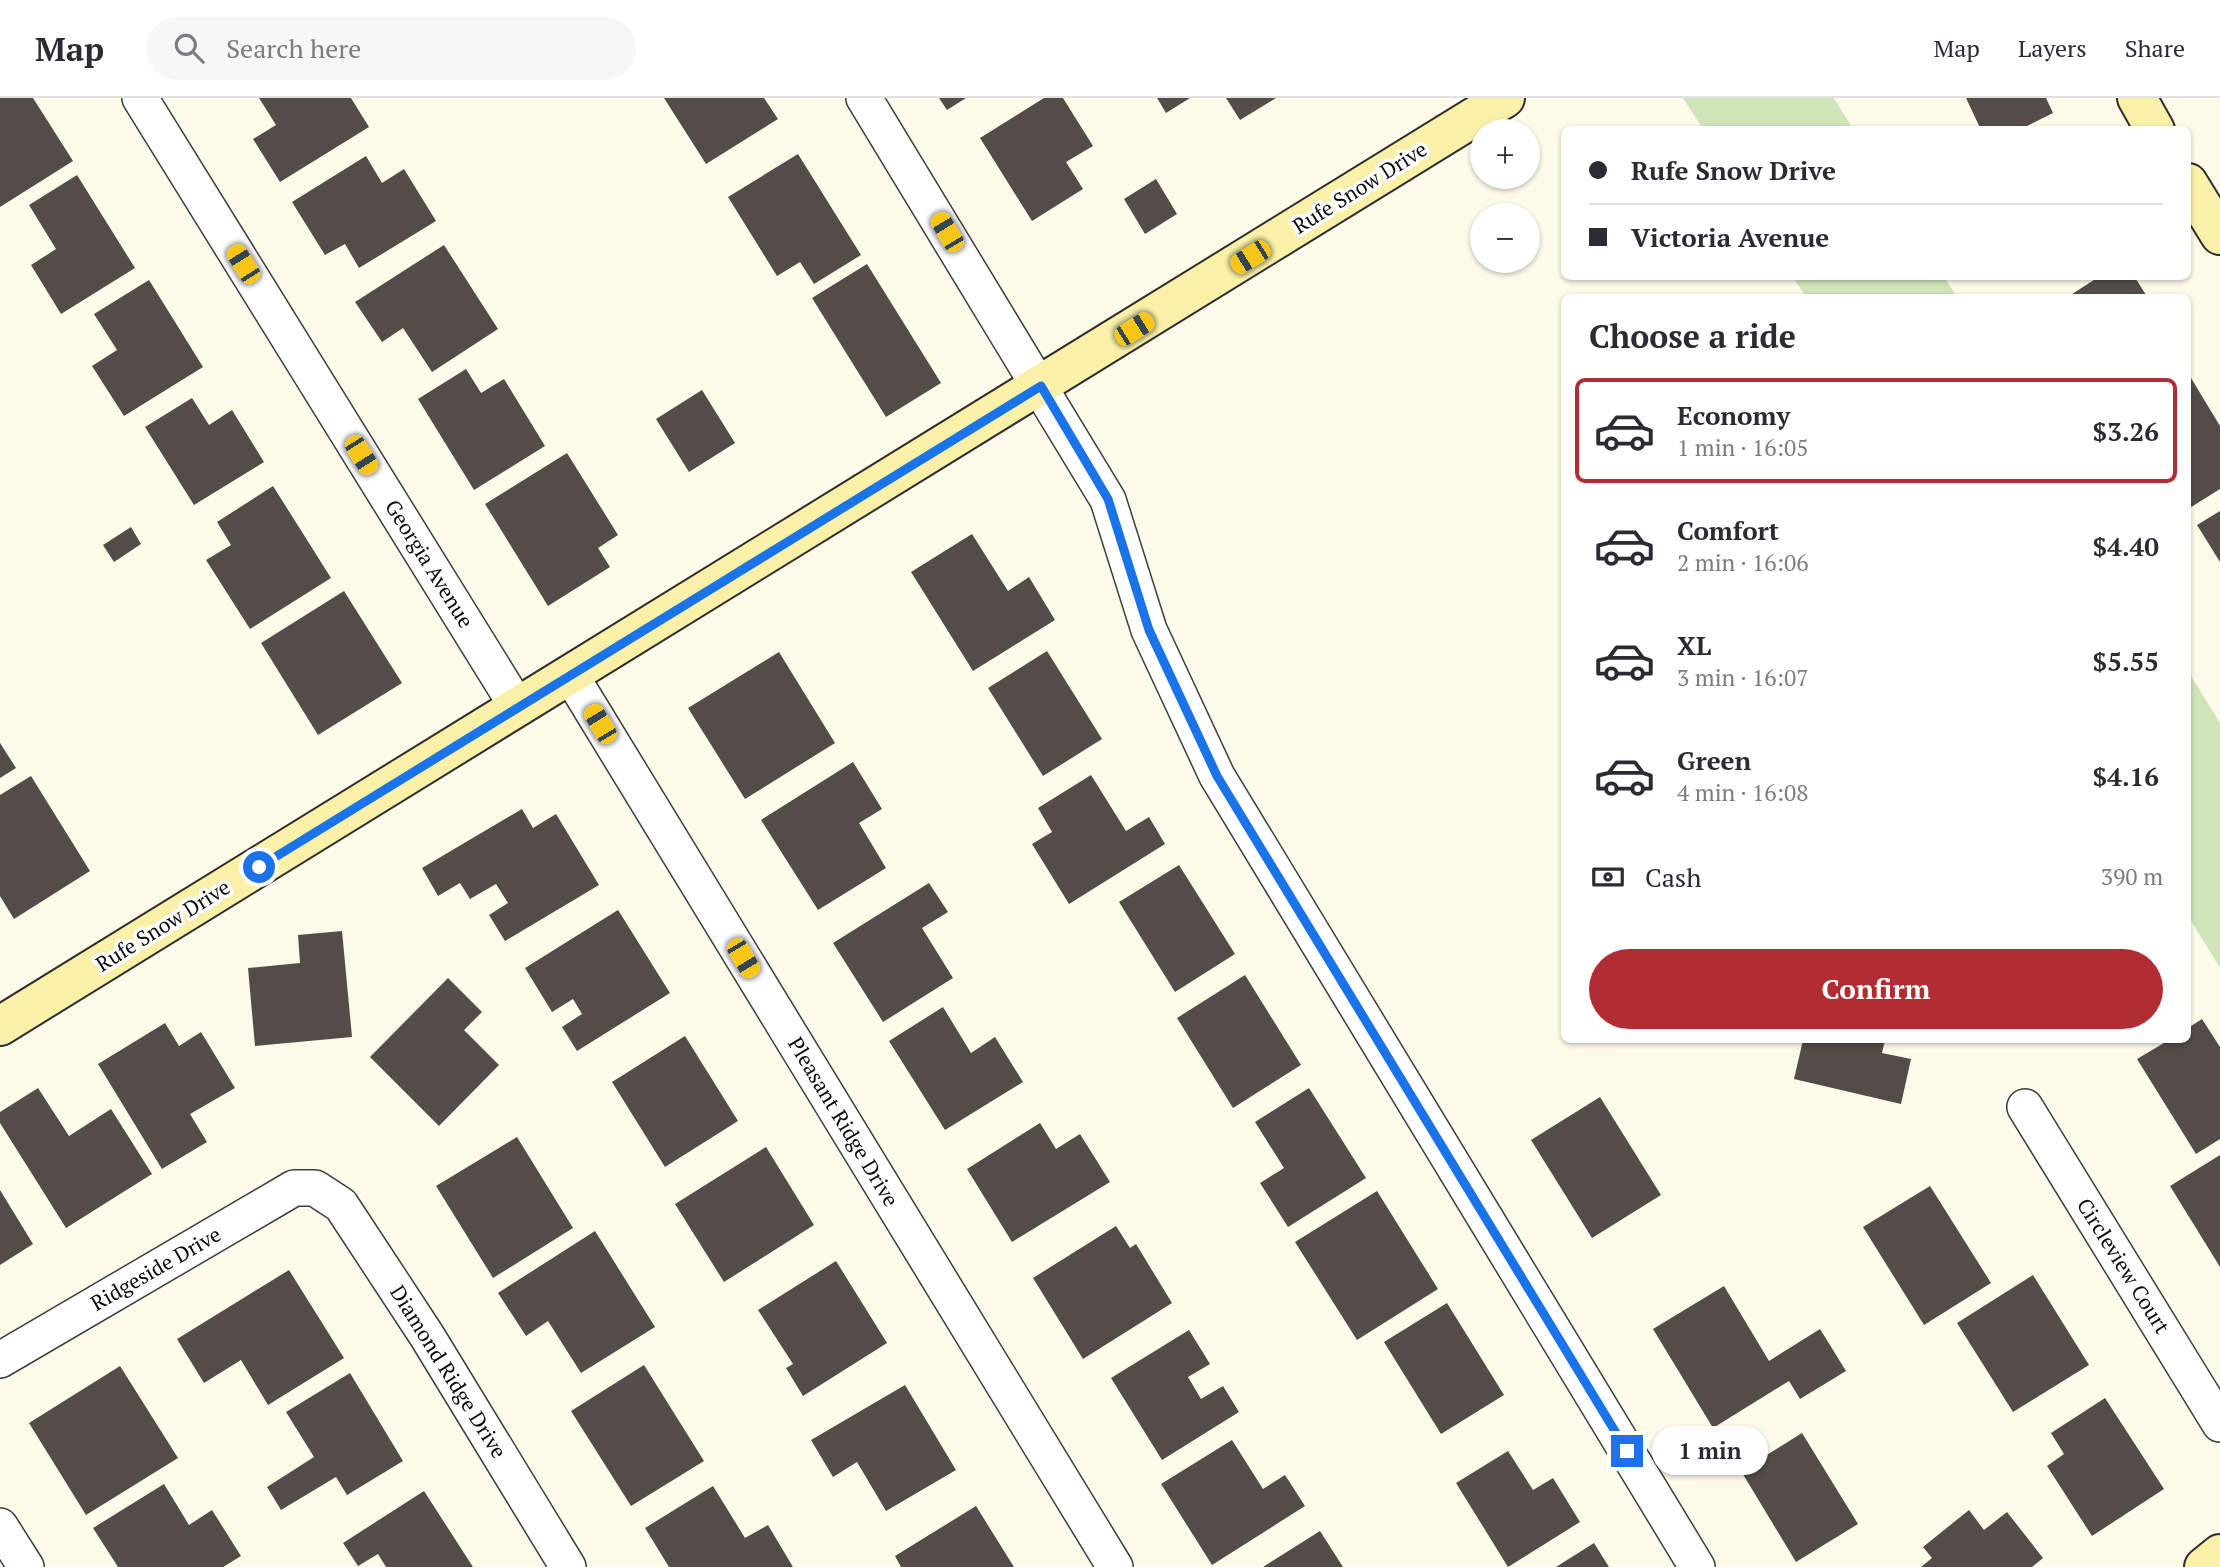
<!DOCTYPE html>
<meta charset="utf-8">
<style>
:root{--surface:#fff;--page:#f7f7f7;--text:#2b2b33;--muted:#7c7c81;--line:#e1e1e2;--accent:#b12d33}
body{margin:0;font-family:"PT Serif",serif;background:var(--page);color:var(--text);height:100vh;display:flex;flex-direction:column;font-size:26px;white-space:nowrap}
*{box-sizing:border-box;margin:0}
p{font-size:23px;color:var(--muted)}
.icon{flex:none;width:38px;height:38px;fill:none;stroke:currentColor;stroke-width:2;stroke-linecap:round;stroke-linejoin:round}
.map{position:relative;flex:1;overflow:hidden}
.details{position:absolute;left:1561px;top:196px;width:630px;height:749px;display:flex;flex-direction:column;background:var(--surface);border-radius:10px;box-shadow:0 2px 5px #0004}
.details>*{flex:none}
.guide{position:absolute;left:1561px;top:28px;width:630px;height:154px;border-radius:10px;box-shadow:0 2px 5px #0004;display:grid;align-content:center;height:154px;padding:0 28px;background:var(--surface)}
.controls{position:absolute;left:1470px;top:21px;display:grid;gap:14px}
.controls a{display:grid;place-items:center;width:70px;height:70px;border-radius:50%;background:var(--surface);box-shadow:0 2px 5px #0004;font-size:35px}
.end{position:absolute;width:32px;height:32px;margin:-16px;border:9px solid #1a73e8;background:#fff;box-shadow:0 0 0 4px #fff}
.from{border-radius:50%}
.bubble{position:absolute;height:49px;border-radius:24px;background:var(--surface);box-shadow:0 2px 5px #0004;font-size:23px;font-weight:600;line-height:49px;text-align:center}
.car{position:absolute;width:21px;height:42px;margin:-21px -10px;border-radius:9px;box-shadow:0 0 5px 2px #0007;background:linear-gradient(#f5c518 24%,#345 0 40%,#f5c518 0 76%,#345 0 86%,#f5c518 0)}
.guide b{display:flex;align-items:center;gap:24px;height:66px;font-size:26px}
.guide b+b{border-top:2px solid var(--line)}
.guide i{width:18px;height:18px;background:var(--text)}
ul{padding:0;list-style:none}
li{display:flex;align-items:center;gap:21px;height:105px;margin:0 14px 10px;padding:0 14px;border:4px solid transparent;border-radius:10px}
li div{flex:1}
li b{display:block;font-size:26px}
li em{font-style:normal;font-weight:600}
li.active{border-color:var(--accent)}
li>.icon{width:63px;height:63px;stroke-width:1.5}
h2{padding:0 28px;font-size:32px;line-height:84px}
.pay{display:flex;align-items:center;gap:18px;height:77px;padding:0 28px;font-size:26px}
.pay p{margin-inline-start:auto}
.button{display:flex;gap:14px;margin-top:auto;padding:14px 28px}
.button a{flex:1;height:80px;border-radius:42px;background:var(--accent);color:#fff;font-size:28px;font-weight:600;line-height:80px;text-align:center}
header{display:flex;align-items:center;gap:42px;box-sizing:border-box;height:98px;padding:0 35px;background:var(--surface);border-bottom:2px solid var(--line)}
header strong{font-size:33px}
nav{display:flex;gap:38px;margin-inline-start:auto;font-size:24px}
.search{width:490px;height:63px;background:var(--page);display:flex;align-items:center;gap:18px;box-sizing:border-box;padding:0 24px;border-radius:38px;color:var(--muted);font-size:26px}
.map>svg:first-child{display:block}
</style>
<header>
<strong>Map</strong>
<div class="search"><svg class="icon" aria-label="search" viewBox="0 0 24 24"><circle cx="10" cy="10" r="6"/><path d="M15 15l6 6"/></svg>Search here</div>
<nav><a>Map</a><a>Layers</a><a>Share</a></nav>
</header>
<div class="map">
<svg width="2220" height="1469" viewBox="0 0 2220 1469">
<rect width="100%" height="100%" fill="#fefaea"/>
<g fill="#cfe5b7">
<path d="M1683 0H1834L1853 31H1703Z"/>
<path d="M1793 179H1944L1957 199H1806Z"/>
<path d="M2188 573 2220 625V870L2188 818Z"/>
</g>
<g fill="#534c48">
<path d="M0 0H33L73 63 0 109Z"/>
<path d="M259 0H351L369 29 280 84 253 41 276 27Z"/>
<path d="M664 0H764L778 21 706 66Z"/>
<path d="M939 0H966L947 12Z"/>
<path d="M1044 0H1063L1093 48 1066 64 1083 91 1032 123 980 40Z"/>
<path d="M1157 0H1190L1166 15Z"/>
<path d="M1226 0H1276L1240 22Z"/>
<path d="M1966 0H2046L2053 15 2019 32H1981Z"/>
<path d="M798 56 861 157 814 186 800 164 777 178 728 99Z"/>
<path d="M366 58 382 85 404 71 436 123 359 170 345 146 325 157 292 104Z"/>
<path d="M77 77 135 170 61 216 31 167 56 151 29 107Z"/>
<path d="M1156 81 1177 116 1145 136 1124 101Z"/>
<path d="M444 147 498 231 432 274 403 230 382 244 355 204Z"/>
<path d="M867 166 941 285 886 319 812 200Z"/>
<path d="M2100 178H2134L2148 200H2066Z"/>
<path d="M149 182 203 269 124 318 92 268 117 252 94 216Z"/>
<path d="M466 271 481 295 504 281 545 348 474 392 418 301Z"/>
<path d="M2188 275 2220 328V391L2188 411Z"/>
<path d="M702 292 735 345 689 374 656 321Z"/>
<path d="M192 300 209 327 232 312 264 364 194 407 145 329Z"/>
<path d="M567 355 618 437 598 450 610 469 548 508 485 406Z"/>
<path d="M273 388 331 480 250 531 206 462 231 447 217 424Z"/>
<path d="M2220 413V464L2197 427Z"/>
<path d="M131 429 141 446 114 464 103 447Z"/>
<path d="M972 436 1008 493 1029 479 1055 522 973 573 911 474Z"/>
<path d="M344 493 402 585 318 637 261 545Z"/>
<path d="M1047 553 1102 641 1043 678 988 590Z"/>
<path d="M779 554 835 645 745 701 688 610Z"/>
<path d="M0 645 16 670 0 680Z"/>
<path d="M853 664 882 711 859 725 886 770 818 812 761 722Z"/>
<path d="M1091 677 1126 733 1149 719 1165 746 1069 806 1032 746 1052 734 1038 710Z"/>
<path d="M31 678 90 773 14 821 0 798V697Z"/>
<path d="M522 711 533 730 556 716 599 787 505 843 489 817 508 805 496 786 470 801 460 785 438 798 422 770Z"/>
<path d="M1179 767 1235 856 1175 894 1119 804Z"/>
<path d="M929 785 948 814 922 830 953 880 883 924 833 845Z"/>
<path d="M618 812 670 895 577 953 562 929 582 916 573 901 552 914 525 870Z"/>
<path d="M342 833 352 939 255 948 248 870 300 865 298 837Z"/>
<path d="M1245 877 1301 967 1233 1010 1177 920Z"/>
<path d="M448 880 482 914 464 932 499 967 439 1028 370 959Z"/>
<path d="M943 909 971 955 995 939 1023 984 945 1032 889 943Z"/>
<path d="M2202 921 2220 949V1041L2196 1056 2137 961 2169 942H2188V930Z"/>
<path d="M165 925 179 948 201 934 235 990 190 1016 207 1044 162 1071 98 966Z"/>
<path d="M685 938 738 1023 665 1069 612 984Z"/>
<path d="M1803 942H1885L1882 955 1911 961 1901 1006 1794 981Z"/>
<path d="M38 990 69 1038 111 1011 152 1076 66 1130 0 1025V1014Z"/>
<path d="M1309 990 1366 1080 1288 1129 1260 1085 1284 1070 1255 1024Z"/>
<path d="M1600 999 1661 1097 1592 1140 1531 1042Z"/>
<path d="M1040 1025 1056 1051 1080 1036 1110 1084 1012 1144 967 1071Z"/>
<path d="M517 1039 573 1130 493 1180 436 1088Z"/>
<path d="M766 1049 814 1127 724 1184 675 1106Z"/>
<path d="M2220 1057V1169L2170 1088Z"/>
<path d="M1930 1088 1991 1185 1924 1227 1863 1129Z"/>
<path d="M0 1092 33 1146 0 1167Z"/>
<path d="M1377 1093 1438 1191 1357 1242 1295 1144Z"/>
<path d="M1116 1128 1130 1150 1136 1146 1172 1205 1083 1261 1033 1180Z"/>
<path d="M595 1133 655 1229 581 1275 548 1223 526 1238 498 1195Z"/>
<path d="M836 1163 887 1245 803 1298 786 1270 793 1266 758 1212Z"/>
<path d="M289 1172 344 1260 268 1307 241 1262 204 1285 177 1241Z"/>
<path d="M2033 1177 2089 1267 2013 1314 1957 1225Z"/>
<path d="M1724 1188 1769 1263 1820 1231 1846 1273 1800 1301 1789 1283 1713 1330 1653 1231Z"/>
<path d="M1447 1205 1504 1297 1441 1336 1384 1244Z"/>
<path d="M1189 1232 1210 1266 1188 1279 1201 1301 1223 1288 1239 1314 1162 1362 1111 1280Z"/>
<path d="M644 1267 704 1363 631 1408 571 1313Z"/>
<path d="M120 1268 178 1360 86 1417 29 1325Z"/>
<path d="M350 1275 403 1363 347 1397 336 1379 281 1412 267 1389 314 1359 286 1314Z"/>
<path d="M905 1287 956 1372 886 1413 857 1364 833 1379 811 1342Z"/>
<path d="M2105 1300 2164 1391 2092 1438 2047 1368 2064 1356 2051 1335Z"/>
<path d="M1802 1335 1858 1426 1796 1464 1741 1373Z"/>
<path d="M1232 1342 1263 1391 1285 1377 1305 1408 1212 1467 1161 1386Z"/>
<path d="M1508 1353 1533 1392 1553 1380 1580 1424 1508 1469 1456 1385Z"/>
<path d="M164 1386 189 1427 212 1412 241 1458 223 1469H118L93 1430Z"/>
<path d="M713 1388 745 1440 768 1427 793 1469H669L645 1430Z"/>
<path d="M424 1393 473 1469H386L378 1456 358 1468 343 1445Z"/>
<path d="M976 1408 1014 1469H901L895 1458Z"/>
<path d="M1969 1412 1984 1432 2007 1414 2043 1460 2032 1469H1921L1932 1460 1923 1449Z"/>
<path d="M1320 1433 1343 1469H1263Z"/>
<path d="M1594 1445 1609 1469H1556Z"/>
</g>
<g fill="none" stroke-linecap="round" stroke-linejoin="round">
<g stroke="#3e3e3e" stroke-width="38">
<g id="street">
<path d="M140 0 518 610"/>
<path d="M864 0 1108 402 1149 532 1217 678 1697 1469"/>
<path d="M571 578 1115 1469"/>
<path d="M2025 1009 2220 1326"/>
<path d="M0 1262 294 1090H315L341 1107 427 1238 568 1469"/>
<path d="M0 1428 26 1469"/>
</g>
</g>
<g stroke="#2d2d2d" stroke-width="42">
<g id="secondary">
<path d="M2137 0 2155 32"/>
<path d="M2188 85 2220 137"/>
<path d="M0 928 1505 0"/>
<path d="M2204 1469 2220 1456"/>
</g>
</g>
<use href="#street" stroke="#fff" stroke-width="35"/>
<use href="#secondary" stroke="#faf1a9" stroke-width="38"/>
</g>
<g fill="none" stroke-linecap="round" stroke-linejoin="round">
<path stroke="#1a73e8" stroke-width="9" d="M259 769 1041 288 1108 401 1149 532 1217 678 1627 1353"/>
</g>
<g text-anchor="middle" stroke-width="7" stroke-linejoin="round" paint-order="stroke">
<g font-size="21" fill="#0b0b0b" stroke="#fff">
<text transform="translate(1360 90) rotate(-32)" y="7">Rufe Snow Drive</text>
<text transform="translate(429 466) rotate(58)" y="7">Georgia Avenue</text>
<text transform="translate(163 828) rotate(-32)" y="7">Rufe Snow Drive</text>
<text transform="translate(843 1024) rotate(59)" y="7">Pleasant Ridge Drive</text>
<text transform="translate(2123 1168) rotate(58)" y="7">Circleview Court</text>
<text transform="translate(156 1171) rotate(-30)" y="7">Ridgeside Drive</text>
<text transform="translate(448 1274) rotate(58)" y="7">Diamond Ridge Drive</text>
</g>
</g>
</svg>
<div class="controls">
<a>+</a>
<a>−</a>
</div>
<i class="end from" style="left:259px;top:769px"></i>
<i class="end" style="left:1627px;top:1353px"></i>
<div class="bubble" style="left:1652px;top:1328px;width:116px">1 min</div>
<i class="car" style="left:947px;top:134px;rotate:329deg"></i>
<i class="car" style="left:1250px;top:159px;rotate:238deg"></i>
<i class="car" style="left:243px;top:166px;rotate:328deg"></i>
<i class="car" style="left:1134px;top:231px;rotate:58deg"></i>
<i class="car" style="left:361px;top:357px;rotate:148deg"></i>
<i class="car" style="left:600px;top:626px;rotate:329deg"></i>
<i class="car" style="left:743px;top:860px;rotate:149deg"></i>
<div class="guide">
<b><i class="from"></i>Rufe Snow Drive</b>
<b><i></i>Victoria Avenue</b>
</div>
<section class="details">
<h2>Choose a ride</h2>
<ul>
<li class="active"><svg class="icon" aria-label="car" viewBox="0 0 24 24"><path d="M5 17H2v-5l4-1 3-4h7l3 4 3 1v5h-3M9 17h6M6 11h13"/><circle cx="7" cy="17" r="2"/><circle cx="17" cy="17" r="2"/></svg><div><b>Economy</b><p>1 min · 16:05</p></div><em>$3.26</em></li>
<li><svg class="icon" aria-label="car" viewBox="0 0 24 24"><path d="M5 17H2v-5l4-1 3-4h7l3 4 3 1v5h-3M9 17h6M6 11h13"/><circle cx="7" cy="17" r="2"/><circle cx="17" cy="17" r="2"/></svg><div><b>Comfort</b><p>2 min · 16:06</p></div><em>$4.40</em></li>
<li><svg class="icon" aria-label="car" viewBox="0 0 24 24"><path d="M5 17H2v-5l4-1 3-4h7l3 4 3 1v5h-3M9 17h6M6 11h13"/><circle cx="7" cy="17" r="2"/><circle cx="17" cy="17" r="2"/></svg><div><b>XL</b><p>3 min · 16:07</p></div><em>$5.55</em></li>
<li><svg class="icon" aria-label="car" viewBox="0 0 24 24"><path d="M5 17H2v-5l4-1 3-4h7l3 4 3 1v5h-3M9 17h6M6 11h13"/><circle cx="7" cy="17" r="2"/><circle cx="17" cy="17" r="2"/></svg><div><b>Green</b><p>4 min · 16:08</p></div><em>$4.16</em></li>
</ul>
<div class="pay"><svg class="icon" aria-label="cash" viewBox="0 0 24 24"><path d="M3 7h18v10H3z"/><circle cx="12" cy="12" r="2"/></svg>Cash<p>390 m</p></div>
<div class="button"><a>Confirm</a></div>
</section>
</div>
